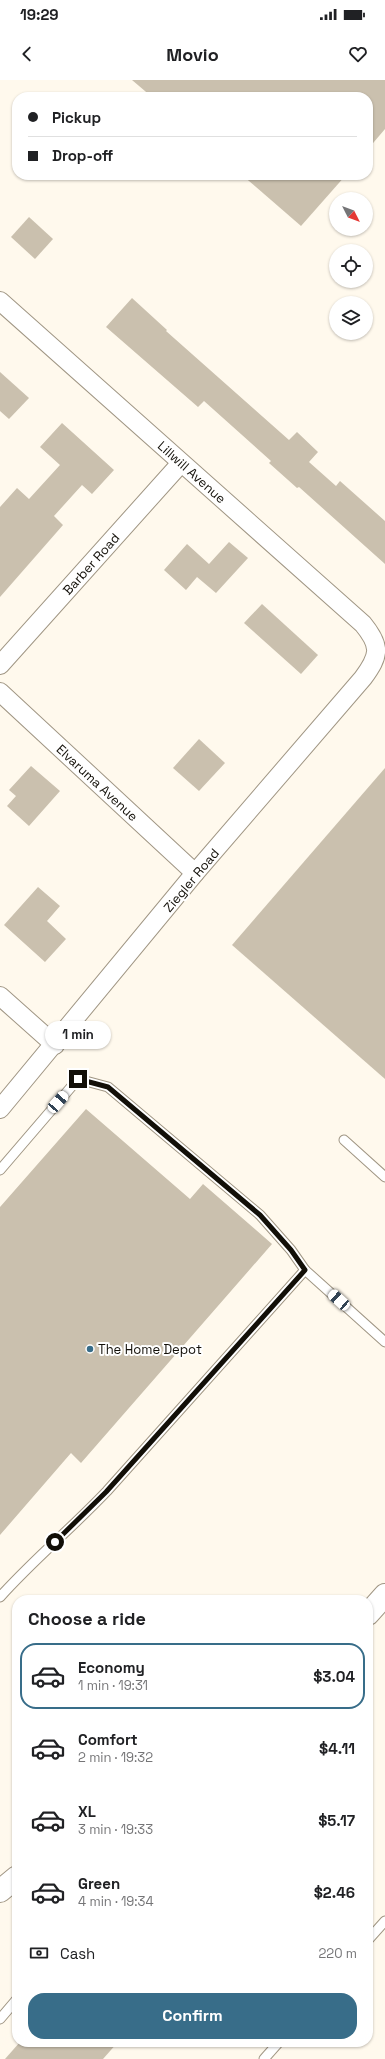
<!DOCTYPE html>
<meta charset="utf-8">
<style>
:root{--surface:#fff;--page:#f6f6f6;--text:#202124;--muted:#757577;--line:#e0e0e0;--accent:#386d89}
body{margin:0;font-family:"Space Grotesk",sans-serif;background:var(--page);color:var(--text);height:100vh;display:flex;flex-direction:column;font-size:15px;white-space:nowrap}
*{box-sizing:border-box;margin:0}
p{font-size:13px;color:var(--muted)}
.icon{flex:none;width:22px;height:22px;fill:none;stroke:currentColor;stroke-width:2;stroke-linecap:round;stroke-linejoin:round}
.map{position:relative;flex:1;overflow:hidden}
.side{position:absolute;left:12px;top:1515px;width:361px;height:452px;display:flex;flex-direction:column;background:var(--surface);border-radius:16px;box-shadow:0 1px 3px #0004}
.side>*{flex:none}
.banner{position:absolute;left:12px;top:12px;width:361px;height:88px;border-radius:16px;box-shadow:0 1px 3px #0004;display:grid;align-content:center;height:88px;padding:0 16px;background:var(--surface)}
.needle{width:26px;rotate:132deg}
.buttons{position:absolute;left:329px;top:112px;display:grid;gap:8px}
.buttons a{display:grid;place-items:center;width:44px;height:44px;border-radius:50%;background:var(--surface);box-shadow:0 1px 3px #0004;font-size:20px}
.end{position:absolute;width:18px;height:18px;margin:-9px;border:5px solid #120f08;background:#fff;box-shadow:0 0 0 2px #fff}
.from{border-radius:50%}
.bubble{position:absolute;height:28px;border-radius:14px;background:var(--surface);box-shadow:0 1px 3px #0004;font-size:13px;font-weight:700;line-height:28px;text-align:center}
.car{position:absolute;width:12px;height:24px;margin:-12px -6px;border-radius:5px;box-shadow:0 0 3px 1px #0007;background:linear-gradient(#fff 24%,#345 0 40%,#fff 0 76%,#345 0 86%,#fff 0)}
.banner b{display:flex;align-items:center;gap:14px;height:38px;font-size:15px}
.banner b+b{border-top:1px solid var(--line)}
.banner i{width:10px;height:10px;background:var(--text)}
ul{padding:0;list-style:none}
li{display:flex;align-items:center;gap:12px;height:66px;margin:0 8px 6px;padding:0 8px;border:2px solid transparent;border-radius:16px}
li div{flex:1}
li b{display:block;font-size:15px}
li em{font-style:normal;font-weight:700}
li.active{border-color:var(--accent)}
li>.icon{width:36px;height:36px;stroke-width:1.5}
h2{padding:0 16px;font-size:18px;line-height:48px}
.pay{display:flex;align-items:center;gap:10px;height:44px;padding:0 16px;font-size:15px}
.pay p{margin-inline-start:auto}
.primary-button{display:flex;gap:8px;margin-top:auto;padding:8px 16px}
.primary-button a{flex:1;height:46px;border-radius:16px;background:var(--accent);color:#fff;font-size:16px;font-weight:700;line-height:46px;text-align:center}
.status{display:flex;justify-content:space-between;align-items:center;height:28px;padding:0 20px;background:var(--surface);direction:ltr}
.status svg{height:11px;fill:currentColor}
header{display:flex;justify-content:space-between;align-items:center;height:52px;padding:0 16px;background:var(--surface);font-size:18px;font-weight:700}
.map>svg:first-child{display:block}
</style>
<div class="status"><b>19:29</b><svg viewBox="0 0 49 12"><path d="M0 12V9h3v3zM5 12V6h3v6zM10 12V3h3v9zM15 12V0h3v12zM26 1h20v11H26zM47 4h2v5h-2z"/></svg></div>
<header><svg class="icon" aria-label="back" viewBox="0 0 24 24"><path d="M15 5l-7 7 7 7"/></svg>Movio<svg class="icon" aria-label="heart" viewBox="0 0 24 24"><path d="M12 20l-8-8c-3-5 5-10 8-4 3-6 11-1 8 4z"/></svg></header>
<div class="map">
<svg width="385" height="1979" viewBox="0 0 385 1979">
<rect width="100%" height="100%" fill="#fff9ed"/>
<g fill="#cac0ae">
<path d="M132 0H385V49L368 69V17H152Z"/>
<path d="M242 95H346L301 146Z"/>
<path d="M29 137 53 159 35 179 11 157Z"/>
<path d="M132 218 167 250 166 251 289 360 297 352 318 372 309 382 336 406 340 401 385 441V484L299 407 297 408 269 383 271 381 204 321 198 327 106 247Z"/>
<path d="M0 292 29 318 9 339 0 331Z"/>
<path d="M62 343 114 390 92 414 82 405 54 436 63 445 0 517V427L17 408 29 419 60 385 40 367Z"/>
<path d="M229 462 248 478 216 513 197 497 186 510 164 490 187 464 209 484Z"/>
<path d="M262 524 318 575 301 594 244 543Z"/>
<path d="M199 659 225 683 199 711 173 688Z"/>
<path d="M31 686 60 711 29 746 7 726 16 716 9 710Z"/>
<path d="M385 688V999L232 865Z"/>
<path d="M38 807 60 826 47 841 66 859 45 882 4 845Z"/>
<path d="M86 1029 190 1119 203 1104 272 1164 81 1383 71 1373 0 1455V1127Z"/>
<path d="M20 1962H118L103 1979H5Z"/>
</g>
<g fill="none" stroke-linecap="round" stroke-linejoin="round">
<g stroke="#a09684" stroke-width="11">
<g id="lane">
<path d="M344 1060 385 1097"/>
<path d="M0 1090 78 999 108 1007 260 1135 291 1170 305 1190"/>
<path d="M0 1517C33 1480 72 1448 107 1411L305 1190 385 1262"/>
<path d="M368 1860 385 1841"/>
<path d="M0 1939 17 1919"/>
<path d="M264 1979 279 1962"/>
</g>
</g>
<g stroke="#a09684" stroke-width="20">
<g id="street">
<path id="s1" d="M0 221 363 544C381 566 380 575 363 598L195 793 0 1029"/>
<path id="s2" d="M0 585 181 383"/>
<path id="s3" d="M0 612 195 793"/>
<path d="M0 916 55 965"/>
</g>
</g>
<g stroke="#a09684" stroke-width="24">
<g id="secondary">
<path d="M368 1534 385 1515"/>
<path d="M0 1811 17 1797"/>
</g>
</g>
<use href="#lane" stroke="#fff" stroke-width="9"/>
<use href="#street" stroke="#fff" stroke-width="18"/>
<use href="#secondary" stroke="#fff" stroke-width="22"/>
</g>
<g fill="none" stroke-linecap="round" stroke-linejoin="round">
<path stroke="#120f08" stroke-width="5" d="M55 1462 106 1412 305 1190 291 1170 260 1135 108 1007 78 999"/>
</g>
<circle fill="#386d89" stroke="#fff" stroke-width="1.5" cx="90" cy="1269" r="4"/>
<g text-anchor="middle" stroke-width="4" stroke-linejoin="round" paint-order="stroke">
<g font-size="13" fill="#120f08" stroke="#fff">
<text dy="5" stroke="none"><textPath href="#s1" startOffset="257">Lillwill Avenue</textPath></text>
<text dy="5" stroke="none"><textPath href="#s2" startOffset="136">Barber Road</textPath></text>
<text dy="5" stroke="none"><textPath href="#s3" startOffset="133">Elvaruma Avenue</textPath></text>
<text transform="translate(191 800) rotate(-50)" y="5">Ziegler Road</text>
</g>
<g font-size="13" fill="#120f08" stroke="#fff" text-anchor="start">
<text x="98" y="1274">The Home Depot</text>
</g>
</g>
</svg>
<div class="buttons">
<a><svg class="needle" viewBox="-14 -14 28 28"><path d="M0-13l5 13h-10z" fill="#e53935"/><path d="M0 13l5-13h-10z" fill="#757577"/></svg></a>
<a><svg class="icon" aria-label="locate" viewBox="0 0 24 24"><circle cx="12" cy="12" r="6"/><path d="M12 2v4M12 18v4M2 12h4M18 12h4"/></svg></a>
<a><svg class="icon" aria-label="layers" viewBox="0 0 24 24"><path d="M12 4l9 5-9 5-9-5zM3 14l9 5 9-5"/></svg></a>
</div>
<i class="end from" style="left:55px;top:1462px"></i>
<i class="end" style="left:78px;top:999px"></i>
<div class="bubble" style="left:45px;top:941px;width:66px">1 min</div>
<i class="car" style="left:58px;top:1022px;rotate:41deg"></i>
<i class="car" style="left:339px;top:1220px;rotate:312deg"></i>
<div class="banner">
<b><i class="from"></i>Pickup</b>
<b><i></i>Drop-off</b>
</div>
<section class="side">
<h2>Choose a ride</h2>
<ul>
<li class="active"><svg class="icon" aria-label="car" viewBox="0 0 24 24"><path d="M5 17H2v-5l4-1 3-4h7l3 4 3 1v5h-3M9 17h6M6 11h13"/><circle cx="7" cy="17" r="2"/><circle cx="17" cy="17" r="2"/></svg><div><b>Economy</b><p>1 min · 19:31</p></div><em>$3.04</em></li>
<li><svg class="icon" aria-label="car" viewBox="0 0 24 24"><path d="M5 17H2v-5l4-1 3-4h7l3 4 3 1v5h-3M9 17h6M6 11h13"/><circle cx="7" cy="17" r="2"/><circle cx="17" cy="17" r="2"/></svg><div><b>Comfort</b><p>2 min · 19:32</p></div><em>$4.11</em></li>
<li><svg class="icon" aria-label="car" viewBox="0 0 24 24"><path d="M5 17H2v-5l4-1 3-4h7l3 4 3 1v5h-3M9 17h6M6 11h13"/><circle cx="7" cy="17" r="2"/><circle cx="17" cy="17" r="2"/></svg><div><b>XL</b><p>3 min · 19:33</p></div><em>$5.17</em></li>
<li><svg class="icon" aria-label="car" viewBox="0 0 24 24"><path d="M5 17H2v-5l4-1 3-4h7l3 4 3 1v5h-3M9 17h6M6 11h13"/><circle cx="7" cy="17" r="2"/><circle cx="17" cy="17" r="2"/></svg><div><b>Green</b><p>4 min · 19:34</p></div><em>$2.46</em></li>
</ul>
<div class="pay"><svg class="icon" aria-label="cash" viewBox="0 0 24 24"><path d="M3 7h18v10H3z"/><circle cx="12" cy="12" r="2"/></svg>Cash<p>220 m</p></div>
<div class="primary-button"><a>Confirm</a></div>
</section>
</div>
